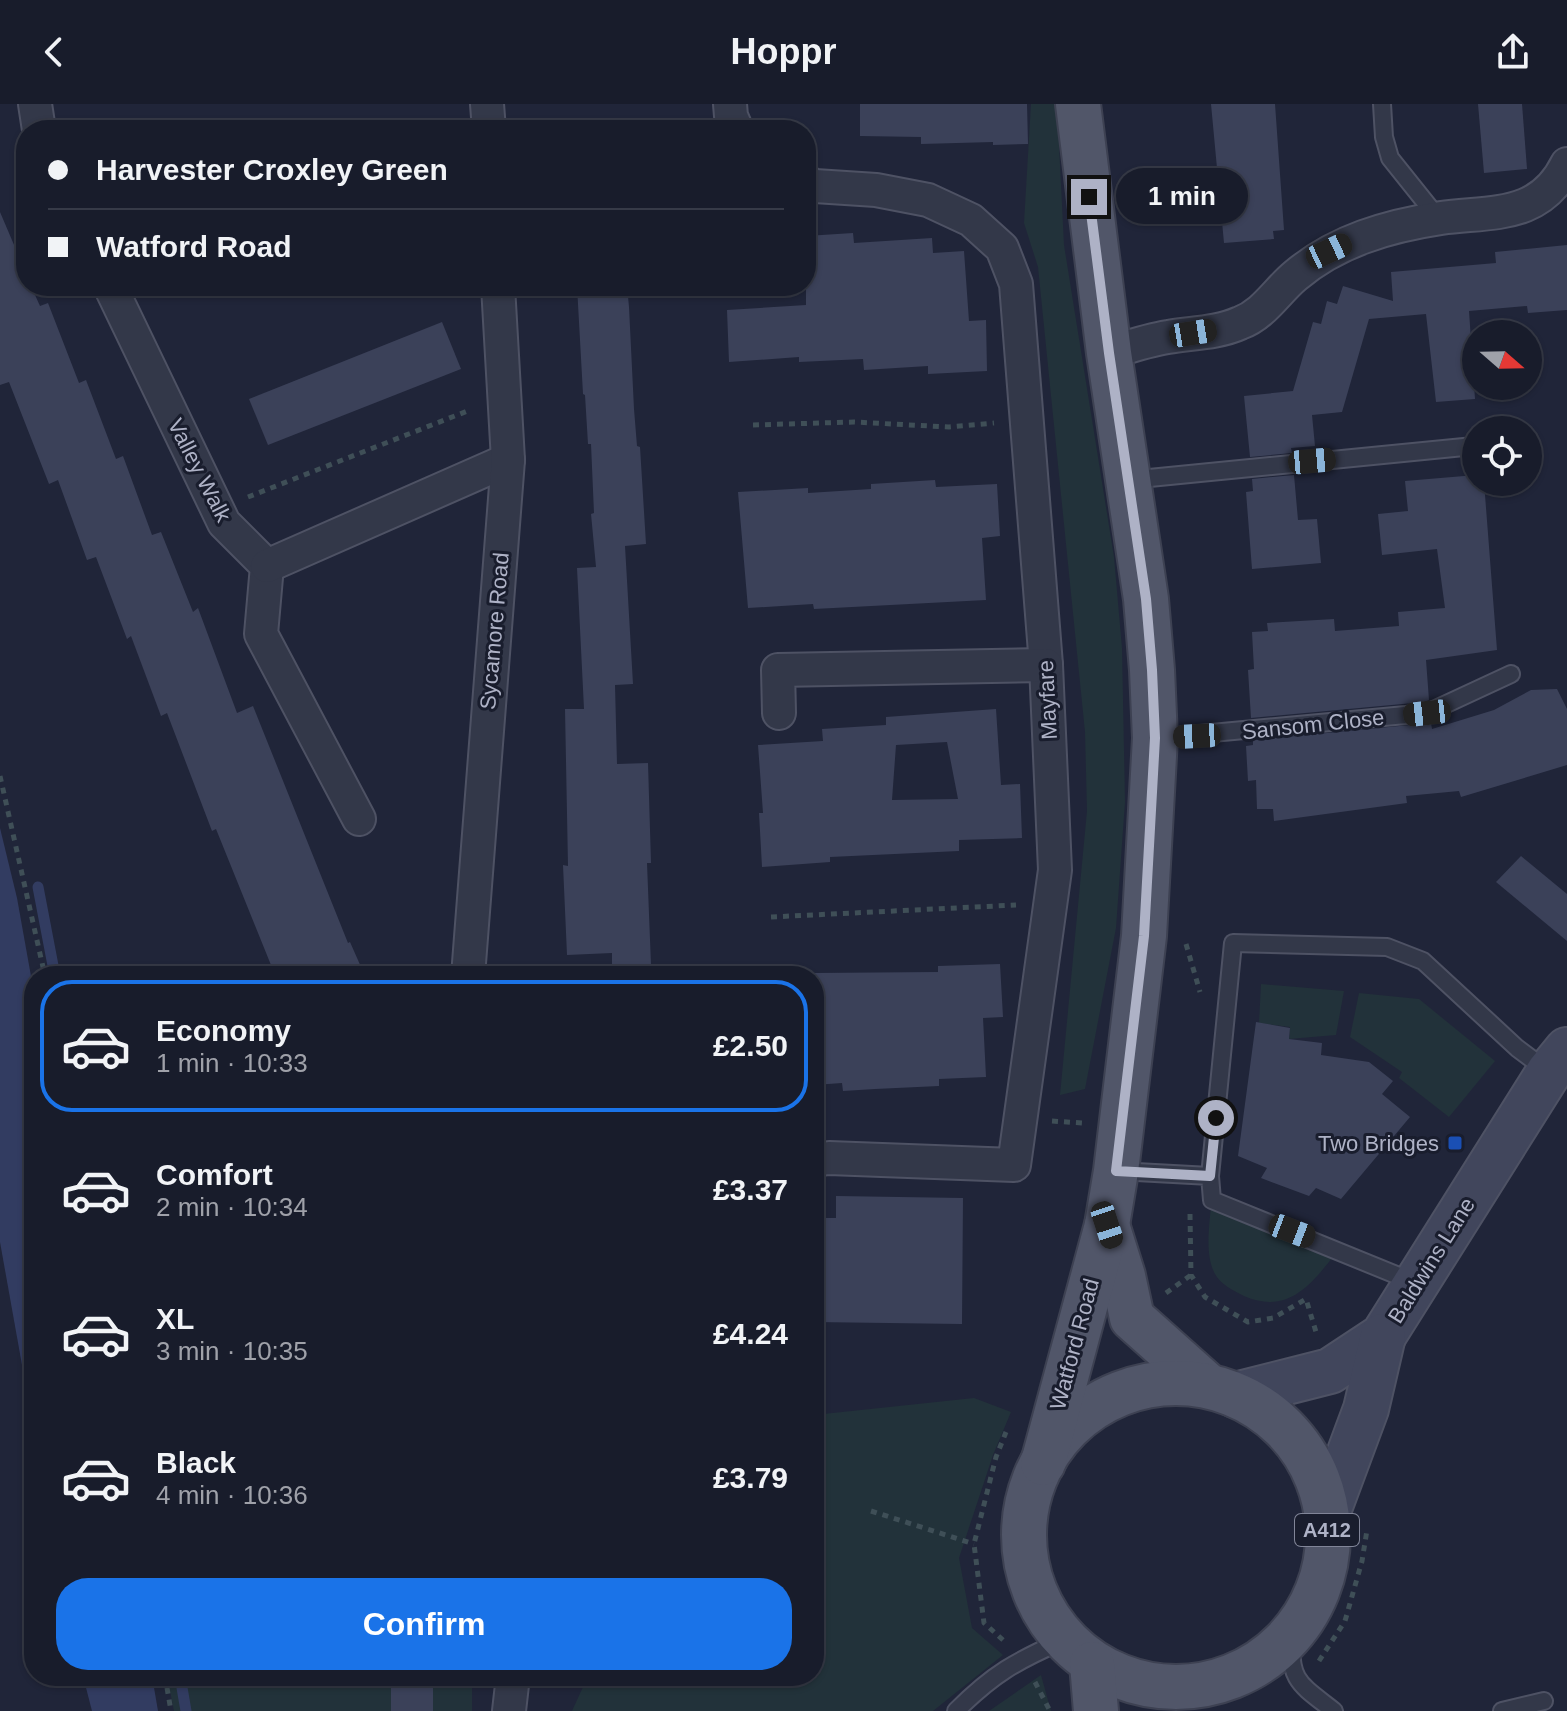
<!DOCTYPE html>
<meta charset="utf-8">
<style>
:root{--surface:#181c2b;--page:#212533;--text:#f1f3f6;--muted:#9fa1a9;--line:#363a47;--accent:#1a73e8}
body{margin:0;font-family:Arial,sans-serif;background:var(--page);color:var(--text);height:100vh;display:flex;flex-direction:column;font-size:30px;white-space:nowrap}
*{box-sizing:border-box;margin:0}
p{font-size:26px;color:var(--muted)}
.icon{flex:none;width:44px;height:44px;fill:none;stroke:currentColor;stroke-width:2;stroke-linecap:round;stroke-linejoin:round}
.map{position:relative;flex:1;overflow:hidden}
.drawer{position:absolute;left:24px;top:862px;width:800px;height:720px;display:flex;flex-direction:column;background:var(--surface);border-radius:32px;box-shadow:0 2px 6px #0004,0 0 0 2px var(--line)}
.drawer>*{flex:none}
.guide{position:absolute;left:16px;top:16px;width:800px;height:176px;border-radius:32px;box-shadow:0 2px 6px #0004,0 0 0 2px var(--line);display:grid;align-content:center;height:176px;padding:0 32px;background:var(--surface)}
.needle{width:52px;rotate:110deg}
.fabs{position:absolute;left:1462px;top:216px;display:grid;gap:16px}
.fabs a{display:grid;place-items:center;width:80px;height:80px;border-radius:50%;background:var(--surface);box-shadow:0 2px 6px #0004,0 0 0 2px var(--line);font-size:40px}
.end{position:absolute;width:36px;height:36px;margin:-18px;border:10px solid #aeb2c6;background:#111;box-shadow:0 0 0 4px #111}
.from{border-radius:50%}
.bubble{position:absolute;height:56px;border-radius:28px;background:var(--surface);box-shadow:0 2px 6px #0004,0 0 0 2px var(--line);font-size:26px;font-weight:600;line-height:56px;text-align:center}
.car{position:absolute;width:24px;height:48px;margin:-24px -12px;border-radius:10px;box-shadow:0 0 6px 2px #0007;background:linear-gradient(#222 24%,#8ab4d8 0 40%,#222 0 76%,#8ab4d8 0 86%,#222 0)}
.guide b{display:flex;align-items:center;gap:28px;height:76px;font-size:30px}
.guide b+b{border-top:2px solid var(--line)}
.guide i{width:20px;height:20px;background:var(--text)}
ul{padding:14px 0 0;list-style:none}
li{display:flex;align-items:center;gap:24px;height:132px;margin:0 16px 12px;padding:0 16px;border:4px solid transparent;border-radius:32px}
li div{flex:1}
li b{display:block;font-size:30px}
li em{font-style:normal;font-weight:600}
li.selected{border-color:var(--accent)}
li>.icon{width:72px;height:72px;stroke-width:1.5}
.cta{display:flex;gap:16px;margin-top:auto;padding:16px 32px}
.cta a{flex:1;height:92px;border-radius:32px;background:var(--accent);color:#fff;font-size:32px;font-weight:600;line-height:92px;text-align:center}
header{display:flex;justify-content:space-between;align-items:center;height:104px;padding:0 32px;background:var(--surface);font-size:36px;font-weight:600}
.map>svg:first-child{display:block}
</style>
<header><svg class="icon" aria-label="back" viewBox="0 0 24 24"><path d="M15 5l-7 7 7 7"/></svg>Hoppr<svg class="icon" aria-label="share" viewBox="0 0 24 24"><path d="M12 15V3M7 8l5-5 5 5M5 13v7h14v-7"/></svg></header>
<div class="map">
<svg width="1567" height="1607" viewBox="0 0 1567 1607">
<rect width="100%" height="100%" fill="#202539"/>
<g fill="#22323a">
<path d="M1031 0H1057L1064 141 1114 453 1122 544 1125 698 1116 824 1085 985 1060 991 1087 707 1085 628 1038 163 1024 119Z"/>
<path d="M1261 880 1344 887 1336 931 1289 935 1290 923 1259 919Z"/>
<path d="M1359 889 1419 895 1495 957 1449 1013 1399 974 1402 968 1350 933Z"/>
<path d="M1212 1090 1336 1149C1311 1181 1288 1211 1244 1192 1234 1187 1220 1180 1215 1170 1203 1148 1211 1113 1212 1090Z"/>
<path d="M974 1294 1011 1308 993 1351 959 1454 972 1524 1003 1551 933 1607H572L588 1572H814V1311Z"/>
<path d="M1041 1571 1051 1607H989Z"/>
<path d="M167 1572H391V1607H174Z"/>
<rect x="433" y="1572" width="39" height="35"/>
</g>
<g fill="#323c61">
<path d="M0 724 17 794 34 889V1328L0 1138Z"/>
<path d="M83 1572H152L158 1607H92Z"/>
</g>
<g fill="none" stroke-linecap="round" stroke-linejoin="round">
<g stroke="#323c61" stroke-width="11">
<path d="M38 783 55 872"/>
<path d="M180 1572 186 1607"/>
</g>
</g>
<g fill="#3b4159" fill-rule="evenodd">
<path d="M860 0H1027L1028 40 993 41V38L921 40V33L860 32Z"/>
<path d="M1211 0H1275L1284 126 1273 127 1274 135 1224 139Z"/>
<path d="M1478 0H1522L1527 65 1484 69Z"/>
<path d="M0 108 26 169V182H31L40 202 48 199 79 279 86 276 116 355 123 352 152 431 161 428 193 508 198 504 237 609 253 602 348 839 350 838 365 872H296L290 860 273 866 216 725 212 727 167 609 161 612 131 532 127 535 96 453 87 456 58 376 49 380 9 278 0 281Z"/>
<path d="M853 129 854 139 932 134 933 149 964 147 969 217 986 216 987 267 928 270V262L864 266 863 255 799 258V253L729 258 727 206 806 201V132Z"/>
<path d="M1567 141V206L1528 209 1527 202 1469 207 1475 295 1436 298 1426 210 1369 215 1342 308 1312 311 1315 342 1291 344 1292 349 1250 353 1244 292 1293 287 1313 218 1321 220 1327 197 1337 200 1343 182 1393 197 1391 168 1496 159 1495 148Z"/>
<path d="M577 182H627L629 203 634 305 637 342 640 343 646 440 625 442 633 580 615 581 617 660 648 659 651 759H647L651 861 612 862V849L567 851 563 761 568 762 565 605H584L577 464 596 463 591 410 594 409 591 340H588L585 291 583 290Z"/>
<path d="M442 218 461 265 268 341 249 295Z"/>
<path d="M1294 371 1298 416 1317 415 1321 459 1252 465 1246 388 1253 387 1252 375Z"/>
<path d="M1476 371V378H1484L1497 546 1426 556 1429 596 1424 598 1251 614 1248 566 1254 565 1252 528 1268 527 1267 519 1334 515 1335 527 1399 522 1398 508 1445 504 1437 445 1382 451 1378 410 1408 407 1405 377Z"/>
<path d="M935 376 936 383 997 380 1000 432 982 434 986 496 814 505 813 500 748 504 738 388 808 384V389L871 385V380Z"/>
<path d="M1557 585 1567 605V661L1461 693 1459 687 1406 692 1407 699 1274 717 1273 705H1257L1256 676 1248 677 1246 642 1253 641V636L1431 619 1432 625 1494 606 1531 586Z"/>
<path d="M996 605 1001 681 1020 680 1022 734 959 736V747L830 753V758L762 763 759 709H763L758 641 823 637 822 625 886 621V613ZM947 638 958 695 892 696 896 641Z"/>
<path d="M1521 752 1567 790V837L1496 778Z"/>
<path d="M1000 860 1003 913 983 914 986 973 939 975V982L875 985 843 987 842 979 814 981V869L938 868V862Z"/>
<path d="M1256 918 1290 924 1289 935 1322 939 1321 951 1369 958 1393 977 1382 990 1410 1013 1341 1095 1316 1084 1309 1092 1261 1074 1267 1064 1238 1052Z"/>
<path d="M836 1092 963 1094 962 1220 814 1218V1114H836Z"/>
<rect x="391" y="1572" width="42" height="35"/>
</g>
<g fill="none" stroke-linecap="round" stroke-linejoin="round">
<g stroke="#4e5264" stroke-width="20">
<g id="lane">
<path d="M1382 0 1384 33 1390 54 1438 114"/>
<path d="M1129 376 1474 342"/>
<path d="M1158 634 1427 609 1511 570"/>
<path d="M1118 1067 1210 1072 1212 1096 1416 1179"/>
<path d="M1210 1072 1233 839 1387 843 1423 857 1517 944 1549 968"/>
<path d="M1292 1533C1288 1577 1301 1581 1334 1607"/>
<path d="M956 1607C993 1570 1016 1557 1064 1536"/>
<path d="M1502 1607 1544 1597"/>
</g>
</g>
<g stroke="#4e5264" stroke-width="36">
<g id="street">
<path d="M35 0 39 26"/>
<path d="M487 0 489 26"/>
<path d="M730 0 731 12 737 26"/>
<path d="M806 78 815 82 876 86 928 96 971 116 1002 144 1016 180 1046 561 1055 766 1014 1061 829 1054 814 1056"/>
<path d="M110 182 224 419 267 462 261 530 359 715"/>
<path d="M1109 249C1128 243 1148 236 1168 233 1192 229 1218 229 1240 219 1264 210 1276 188 1295 172 1336 137 1388 122 1441 114 1493 107 1540 115 1567 60"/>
<path d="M267 462 508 356"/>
<path d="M779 609 778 566 1046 561"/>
<path d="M468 872 508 356 498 182"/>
<path d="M509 1607 513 1572"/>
</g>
</g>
<g stroke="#4e5264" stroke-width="48">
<g id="secondary">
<path d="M1235 1291 1330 1267 1383 1232 1549 968 1567 946"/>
<path d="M1327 1410 1366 1305 1383 1232"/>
</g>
</g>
<g stroke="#3d4152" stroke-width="48">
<g id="primary">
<path d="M1107 1121 1123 1172 1132 1214 1207 1281"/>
<circle cx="1176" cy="1431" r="152"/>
<path d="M1043 1359 1107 1121 1116 1067 1144 832 1155 634 1152 566 1146 495 1109 249 1078 0"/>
<path d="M1092 1560 1096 1607"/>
</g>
</g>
<g stroke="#3f4f57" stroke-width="5" stroke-dasharray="6 6" stroke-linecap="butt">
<path d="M753 321 854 318 949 323 994 319"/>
<path d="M248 393 470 306"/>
<path d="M0 672 45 872"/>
<path d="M771 813 1016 801"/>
<path d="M1186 840 1200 888"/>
<path d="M1052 1017 1082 1019"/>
<path d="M1190 1110 1191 1171 1205 1193 1248 1218 1273 1214 1306 1195 1316 1228"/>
<path d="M1166 1189 1191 1171"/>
<path d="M871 1407 974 1440"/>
<path d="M1003 1536 984 1519 974 1440 996 1353 1006 1328"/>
<path d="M1319 1557 1345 1517 1362 1457 1367 1426"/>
<path d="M165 1572 171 1607"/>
<path d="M1035 1578 1050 1607"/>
</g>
<use href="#lane" stroke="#333849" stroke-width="16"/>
<use href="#street" stroke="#333849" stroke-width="32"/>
<use href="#secondary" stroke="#41465c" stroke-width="44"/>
<use href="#primary" stroke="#515669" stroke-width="44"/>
</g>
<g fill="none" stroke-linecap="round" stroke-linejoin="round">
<path stroke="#aeb2c6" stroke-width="10" d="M1089 93 1109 249 1146 495 1152 566 1155 634 1144 832 1116 1067 1210 1072 1216 1014"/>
</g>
<rect fill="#1a4fb4" stroke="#191d2d" stroke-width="3" x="1447" y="1031" width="16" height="16" rx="4"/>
<g text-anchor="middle" stroke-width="6" stroke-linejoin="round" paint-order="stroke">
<rect fill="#191d2d" stroke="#818598" stroke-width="2" x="1295" y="1410" width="64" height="32" rx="6"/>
<g font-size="20" font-weight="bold" fill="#aeb2c6">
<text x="1327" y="1433">A412</text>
</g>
<g font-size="22" fill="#aeb2c6" stroke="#191d2d">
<text transform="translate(200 366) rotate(63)" y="8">Valley Walk</text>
<text transform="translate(494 527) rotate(-85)" y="8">Sycamore Road</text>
<text transform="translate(1047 596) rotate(-93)" y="8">Mayfare</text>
<text transform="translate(1313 620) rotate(-6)" y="8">Sansom Close</text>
<text transform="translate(1431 1156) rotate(-58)" y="8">Baldwins Lane</text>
<text transform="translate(1074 1240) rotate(-75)" y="8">Watford Road</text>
</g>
<g font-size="22" fill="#aeb2c6" stroke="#191d2d" text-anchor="end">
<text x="1439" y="1047">Two Bridges</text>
</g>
</g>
</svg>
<div class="fabs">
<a><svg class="needle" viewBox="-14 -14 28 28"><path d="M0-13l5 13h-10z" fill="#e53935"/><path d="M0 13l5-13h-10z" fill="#9fa1a9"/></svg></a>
<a><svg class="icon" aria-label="locate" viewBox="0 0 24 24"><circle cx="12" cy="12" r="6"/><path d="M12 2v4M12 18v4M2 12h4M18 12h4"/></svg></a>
</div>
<i class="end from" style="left:1216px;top:1014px"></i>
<i class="end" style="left:1089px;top:93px"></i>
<div class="bubble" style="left:1116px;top:64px;width:132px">1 min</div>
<i class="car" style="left:1329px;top:147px;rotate:65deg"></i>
<i class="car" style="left:1193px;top:229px;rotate:81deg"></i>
<i class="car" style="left:1312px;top:357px;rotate:85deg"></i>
<i class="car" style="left:1427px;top:609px;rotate:264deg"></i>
<i class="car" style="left:1197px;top:632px;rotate:267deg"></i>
<i class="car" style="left:1107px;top:1121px;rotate:162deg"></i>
<i class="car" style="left:1292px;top:1127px;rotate:111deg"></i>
<div class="guide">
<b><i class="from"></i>Harvester Croxley Green</b>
<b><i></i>Watford Road</b>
</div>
<section class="drawer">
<ul>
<li class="selected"><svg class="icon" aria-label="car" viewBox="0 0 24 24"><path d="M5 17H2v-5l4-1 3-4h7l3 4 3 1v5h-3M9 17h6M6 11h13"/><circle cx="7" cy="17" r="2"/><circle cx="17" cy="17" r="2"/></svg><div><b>Economy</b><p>1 min · 10:33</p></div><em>£2.50</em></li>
<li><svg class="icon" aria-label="car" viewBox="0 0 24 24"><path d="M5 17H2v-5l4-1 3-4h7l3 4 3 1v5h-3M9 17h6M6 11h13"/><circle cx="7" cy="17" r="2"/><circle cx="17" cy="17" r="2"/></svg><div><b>Comfort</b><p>2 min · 10:34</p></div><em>£3.37</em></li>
<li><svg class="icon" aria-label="car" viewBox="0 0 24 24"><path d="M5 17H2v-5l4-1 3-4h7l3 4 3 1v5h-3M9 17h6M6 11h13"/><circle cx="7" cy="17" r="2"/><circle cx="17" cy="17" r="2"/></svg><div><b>XL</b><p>3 min · 10:35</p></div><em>£4.24</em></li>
<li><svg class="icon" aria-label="car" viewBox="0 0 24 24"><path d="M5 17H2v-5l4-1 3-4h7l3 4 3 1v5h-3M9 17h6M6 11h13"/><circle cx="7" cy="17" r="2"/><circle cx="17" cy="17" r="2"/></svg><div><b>Black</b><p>4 min · 10:36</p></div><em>£3.79</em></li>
</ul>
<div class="cta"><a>Confirm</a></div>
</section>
</div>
